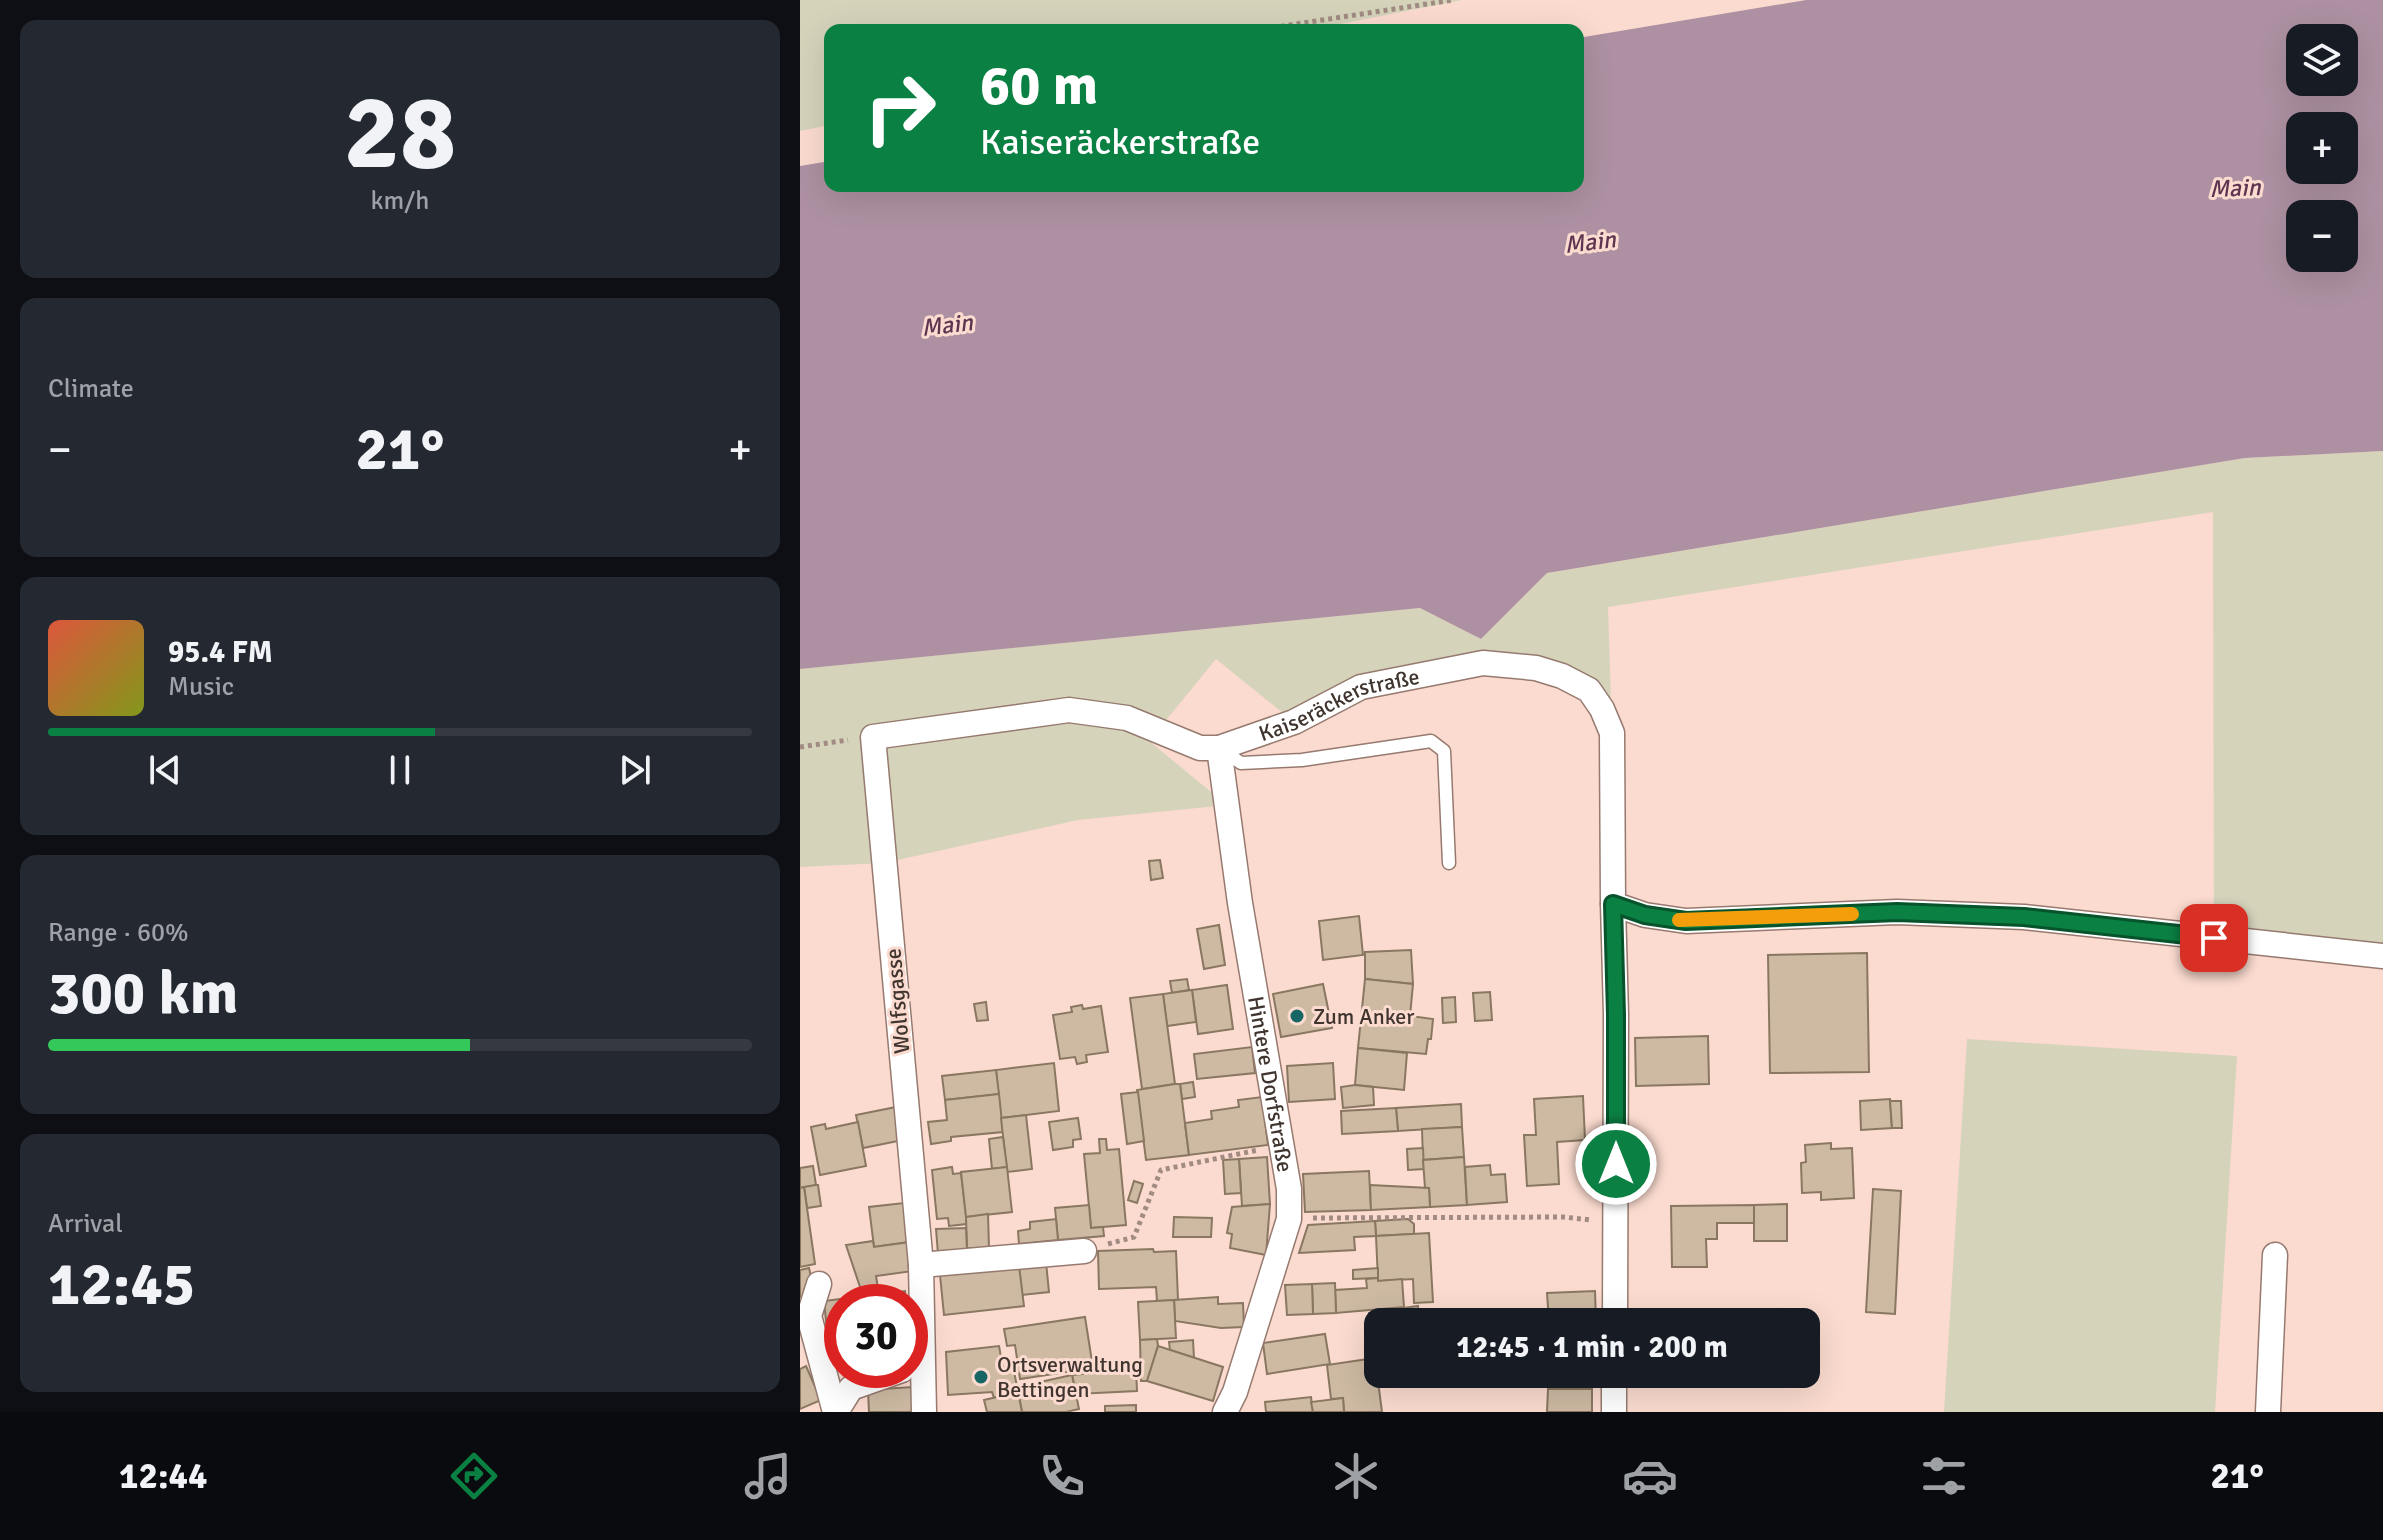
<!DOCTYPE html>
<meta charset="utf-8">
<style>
body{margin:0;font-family:Signika,sans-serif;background:#242831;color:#f1f3f6;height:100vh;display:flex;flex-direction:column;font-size:30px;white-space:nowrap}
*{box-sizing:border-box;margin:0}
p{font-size:26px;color:#9ea1a6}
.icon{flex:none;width:44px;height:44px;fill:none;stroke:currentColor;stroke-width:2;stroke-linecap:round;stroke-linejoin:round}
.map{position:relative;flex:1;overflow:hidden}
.panel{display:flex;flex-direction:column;gap:20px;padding:20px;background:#0d0f14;width:800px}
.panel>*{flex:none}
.banner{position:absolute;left:24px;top:24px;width:760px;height:168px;border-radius:16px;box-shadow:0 8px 32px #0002;background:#0b8043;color:#fff;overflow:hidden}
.tools{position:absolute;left:1486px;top:24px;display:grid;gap:16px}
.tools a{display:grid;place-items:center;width:72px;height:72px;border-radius:16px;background:#171b24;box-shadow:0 8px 32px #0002;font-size:40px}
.speed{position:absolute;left:24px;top:1284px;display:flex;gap:16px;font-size:40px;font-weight:700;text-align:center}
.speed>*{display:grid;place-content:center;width:104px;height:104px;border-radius:50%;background:#171b24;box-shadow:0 8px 32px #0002;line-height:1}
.speed .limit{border:12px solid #d22;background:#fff;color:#111}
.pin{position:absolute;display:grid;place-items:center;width:68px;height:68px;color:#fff;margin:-34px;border-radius:16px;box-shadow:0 4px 12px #0006}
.me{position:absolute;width:88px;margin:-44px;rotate:0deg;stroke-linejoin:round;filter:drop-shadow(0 0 6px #0008)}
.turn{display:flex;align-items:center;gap:28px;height:168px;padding:0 24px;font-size:36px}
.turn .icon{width:104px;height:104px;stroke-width:2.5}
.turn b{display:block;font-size:56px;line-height:68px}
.big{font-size:60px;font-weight:700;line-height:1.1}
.panel .card{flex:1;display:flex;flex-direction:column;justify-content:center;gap:12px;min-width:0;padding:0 28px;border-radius:16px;background:#242831}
.panel .dial{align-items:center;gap:0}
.dial b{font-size:104px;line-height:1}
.song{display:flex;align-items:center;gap:24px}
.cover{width:96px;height:96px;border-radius:12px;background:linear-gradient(135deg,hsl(10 70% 55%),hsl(70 70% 35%))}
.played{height:8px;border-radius:4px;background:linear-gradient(90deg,#0b8043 55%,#363941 55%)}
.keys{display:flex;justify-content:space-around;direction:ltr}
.heat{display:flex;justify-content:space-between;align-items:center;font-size:44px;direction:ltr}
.charge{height:12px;border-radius:6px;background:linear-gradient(90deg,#34c759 60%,#363941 0)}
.trip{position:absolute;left:564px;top:1308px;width:456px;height:80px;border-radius:16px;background:#171b24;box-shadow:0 8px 32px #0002;font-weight:700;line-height:80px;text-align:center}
.tabs{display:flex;height:128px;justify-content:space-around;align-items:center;background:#090b0e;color:#9ea1a6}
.tabs .icon{width:56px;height:56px}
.tabs .on{color:#0b8043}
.tabs b{font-size:36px;color:#f1f3f6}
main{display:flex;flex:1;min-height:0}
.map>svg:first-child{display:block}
.green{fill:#d5d3ba}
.water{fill:#ad91a2;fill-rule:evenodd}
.building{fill:#cebaa3;stroke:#897761;stroke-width:2}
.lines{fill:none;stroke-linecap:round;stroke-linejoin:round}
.lane-casing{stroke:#967a6f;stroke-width:15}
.street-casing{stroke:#967a6f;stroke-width:27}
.path{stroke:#a18b82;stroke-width:5;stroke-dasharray:4 4;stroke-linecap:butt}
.lane{stroke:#fff;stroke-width:12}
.street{stroke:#fff;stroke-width:24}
.route-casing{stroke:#07532c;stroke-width:20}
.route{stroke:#0b8043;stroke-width:14}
.slow{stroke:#f59e0b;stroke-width:14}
.poi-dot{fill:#176564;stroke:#fbdbcf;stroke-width:3}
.labels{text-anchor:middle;stroke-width:6;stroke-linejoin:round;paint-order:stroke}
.street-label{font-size:22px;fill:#40342f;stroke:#fbdbcf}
.poi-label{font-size:22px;fill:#40342f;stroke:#fbdbcf;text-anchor:start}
.water-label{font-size:24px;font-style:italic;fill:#5e3550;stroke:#fbdbcf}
</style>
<main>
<section class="panel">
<div class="card dial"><b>28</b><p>km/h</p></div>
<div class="card"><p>Climate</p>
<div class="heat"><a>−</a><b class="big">21°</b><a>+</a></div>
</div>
<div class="card">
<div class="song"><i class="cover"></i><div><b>95.4 FM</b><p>Music</p></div></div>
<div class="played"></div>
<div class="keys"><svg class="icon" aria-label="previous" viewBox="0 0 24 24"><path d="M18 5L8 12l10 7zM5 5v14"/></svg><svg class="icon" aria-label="pause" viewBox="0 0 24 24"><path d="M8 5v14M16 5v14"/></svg><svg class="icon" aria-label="next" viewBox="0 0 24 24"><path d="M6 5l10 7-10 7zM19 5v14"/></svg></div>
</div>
<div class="card"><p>Range · 60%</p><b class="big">300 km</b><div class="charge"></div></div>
<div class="card"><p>Arrival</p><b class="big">12:45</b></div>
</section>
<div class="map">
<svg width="1583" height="1412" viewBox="0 0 1583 1412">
<rect width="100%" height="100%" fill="#fbdbcf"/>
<g class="green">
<path d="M0,0H662L510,30H30V125L0,131Z"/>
<path d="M1583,451V956L1414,938L1413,512L808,607L812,733L802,709L736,668L561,687L494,722L416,659L349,741L427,805L278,820L84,863L0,867V669L620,608L681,639L747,573L1445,458Z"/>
<path d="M1167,1039L1437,1056L1415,1412H1144Z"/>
</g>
<path class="water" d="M1006,0H1583V451L1445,458L747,573L681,639L620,608L0,669V166L30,161V186H778V38ZM1500,38H1544V82H1500ZM1500,126H1544V170H1500ZM1500,214H1544V258H1500Z"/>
<g class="building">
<path d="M360,860L363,878L351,880L349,861Z"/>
<path d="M559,916L563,955L523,960L519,921Z"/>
<path d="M419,925L425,965L404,969L397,929Z"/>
<path d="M611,950L613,984L565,979V952Z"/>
<path d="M1067,953L1069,1072L970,1073L968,955Z"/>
<path d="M387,979L389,990L372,993L370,981Z"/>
<path d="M565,979L613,984L610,1016L633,1019L631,1039H628L626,1054L558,1048Z"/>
<path d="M523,984L532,1028L481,1037L473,994Z"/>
<path d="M427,985L433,1029L398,1034L392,990Z"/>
<path d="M392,990L396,1022L367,1026L363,994Z"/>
<path d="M690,992L692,1020L675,1021L673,993Z"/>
<path d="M363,994L375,1084L342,1089L330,998Z"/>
<path d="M655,997L656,1022L643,1023L642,998Z"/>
<path d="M186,1002L188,1020L177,1021L174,1004Z"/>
<path d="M282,1005L283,1009L301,1006L308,1052L286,1055L287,1062L277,1064L275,1057L260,1059L253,1015L272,1012L271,1007Z"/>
<path d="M908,1036L909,1084L836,1086L835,1038Z"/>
<path d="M452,1047L455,1073L397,1079L394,1054Z"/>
<path d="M558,1048L607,1053L604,1090L555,1085Z"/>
<path d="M254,1063L259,1111L201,1118L196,1070Z"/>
<path d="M533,1063L535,1099L489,1102L487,1066Z"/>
<path d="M196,1070L199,1094L145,1100L142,1076Z"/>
<path d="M393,1082L395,1097L382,1099L380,1084Z"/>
<path d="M375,1084H380L389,1155L346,1160L337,1090Z"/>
<path d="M555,1085L573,1087L574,1105L543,1108L541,1087Z"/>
<path d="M338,1092L344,1141L327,1144L321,1094Z"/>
<path d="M199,1094L203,1132L151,1137V1141L131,1144L128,1122L147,1120L145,1100Z"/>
<path d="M783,1096L785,1140L757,1142L759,1184L727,1186L724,1135H736L734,1099Z"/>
<path d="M462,1097L468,1145L389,1155L385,1123L412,1119L411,1111L439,1107L438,1100Z"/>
<path d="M1090,1099L1092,1128L1061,1130L1060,1101Z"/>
<path d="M1090,1101H1101L1102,1128H1092Z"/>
<path d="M661,1104L662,1127L598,1131L596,1108Z"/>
<path d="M96,1107L103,1140L63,1148L56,1115Z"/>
<path d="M596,1108L598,1131L542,1134L541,1111Z"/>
<path d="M226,1115L232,1169L207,1172L201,1118Z"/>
<path d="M278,1118L281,1139L273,1140V1147L253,1150L249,1122Z"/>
<path d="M58,1122L66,1166L20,1175L11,1127L25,1124L26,1129Z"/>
<path d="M662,1127L664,1157L623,1160L622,1129Z"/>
<path d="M203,1137L207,1167L192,1169L189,1139Z"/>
<path d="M299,1139H306L307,1150L319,1149L326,1225L291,1228L284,1154L300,1153Z"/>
<path d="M1031,1143V1149L1052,1148L1054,1198L1021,1200V1192L1002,1193L1001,1163L1006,1162L1005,1145Z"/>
<path d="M623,1148L624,1169L608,1170L607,1149Z"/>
<path d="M467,1157L470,1204L442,1206L439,1159Z"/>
<path d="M664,1157L667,1205L630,1207L629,1188H625L623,1160Z"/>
<path d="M439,1159L441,1193L425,1194L423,1160Z"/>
<path d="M690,1165L691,1175L705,1174L707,1202L667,1205L665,1167Z"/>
<path d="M13,1166L16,1185L0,1188V1168Z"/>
<path d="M152,1167L153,1174L161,1173L167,1224L149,1226L148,1218L137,1219L132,1170Z"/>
<path d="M207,1167L212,1212L166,1217L161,1172Z"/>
<path d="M569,1171L571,1210L505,1212L503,1174Z"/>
<path d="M334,1181L343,1184L337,1203L328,1200Z"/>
<path d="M16,1185H18L21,1206L7,1208L4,1187Z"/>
<path d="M570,1185L629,1188L630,1207L571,1210Z"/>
<path d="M4,1187L15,1264L0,1267V1188Z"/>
<path d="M1073,1189L1101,1191L1095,1314L1066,1312Z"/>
<path d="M104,1203L110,1242L74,1247L69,1207Z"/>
<path d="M470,1204L466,1255L430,1248L432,1234L427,1233L432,1207Z"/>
<path d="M987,1204V1241H954V1205Z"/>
<path d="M289,1205L291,1228L303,1227L304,1236L258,1240L255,1208Z"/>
<path d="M954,1205V1223H917V1239H906L907,1267H872L871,1206Z"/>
<path d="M188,1214L189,1248H167L166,1217Z"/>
<path d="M374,1217L412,1218L411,1237H373Z"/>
<path d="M256,1219L258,1240L219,1244L218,1231L230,1229V1222Z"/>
<path d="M608,1219L614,1224V1234L576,1236L575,1221Z"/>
<path d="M575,1221L576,1236L554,1237L555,1250L499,1253L508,1225Z"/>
<path d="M166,1228L167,1252L138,1254L136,1229Z"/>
<path d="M629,1233L633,1302L614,1303L613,1279L578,1281L576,1236Z"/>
<path d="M73,1241L74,1247L110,1242L113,1271L76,1276L79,1294L63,1296L46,1245Z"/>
<path d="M353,1249L354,1252L376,1251L378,1300L357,1301L356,1287L299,1289L298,1251Z"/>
<path d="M246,1262L249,1292L222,1295L219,1266Z"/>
<path d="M219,1266L224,1306L144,1315L140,1275Z"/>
<path d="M9,1268L15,1294L0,1297V1270Z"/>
<path d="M578,1268V1278L553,1279V1270Z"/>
<path d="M578,1278V1281L602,1279L604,1307L536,1313L535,1290L567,1288L566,1279Z"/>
<path d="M535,1283L536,1313L513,1314L512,1284Z"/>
<path d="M512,1284L513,1314L487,1315L485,1285Z"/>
<path d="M105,1291L106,1302H64L63,1296Z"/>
<path d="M795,1291L796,1322H749L747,1293Z"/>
<path d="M63,1296L64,1302H42V1339L28,1340L24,1301Z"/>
<path d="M418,1297V1304L443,1303L444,1327L421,1328L375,1321L374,1300Z"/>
<path d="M374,1300L376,1338L340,1340L338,1302Z"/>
<path d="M618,1306L620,1322H578L576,1371L569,1313Z"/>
<path d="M285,1317L293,1368L220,1379L215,1345L207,1346L204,1329Z"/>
<path d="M525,1334L530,1364L467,1374L463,1343Z"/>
<path d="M357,1339L358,1346L347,1381H341L340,1340Z"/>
<path d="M393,1340L394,1358L370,1350L369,1342Z"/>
<path d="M199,1346L203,1368L213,1366L218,1392L194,1398L192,1392L148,1395L146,1352Z"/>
<path d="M358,1346L423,1367L413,1401L347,1381Z"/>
<path d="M575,1358L582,1412H544L543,1398L531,1399L527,1365Z"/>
<path d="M6,1366L21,1400L0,1409V1369Z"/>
<path d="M336,1369L337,1391L276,1394L272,1375Z"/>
<path d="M920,1374H954L955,1383L921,1385Z"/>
<path d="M272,1375L279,1409L266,1412H222L217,1387Z"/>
<path d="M112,1387L114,1412H69L68,1390Z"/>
<path d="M748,1389H792V1412H747Z"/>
<path d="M218,1392L222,1412H187L184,1400Z"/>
<path d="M511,1397L513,1412H466L465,1402Z"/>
<path d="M543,1398L544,1412H513L511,1402Z"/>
<path d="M336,1405V1412H305V1406Z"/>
</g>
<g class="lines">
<g class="lane-casing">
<path id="lane" d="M422,750L441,763L462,762L502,760L631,741L644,751L649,863"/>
</g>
<g class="street-casing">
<g id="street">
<path id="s1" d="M419,748L440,903L489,1189V1219L435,1392L425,1412"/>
<path d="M813,904L816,1015L815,1322"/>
<path d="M121,1265L284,1251"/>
<path d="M19,1284L9,1316L35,1412"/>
<path d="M36,1412L51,1388L102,1370"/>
<path id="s2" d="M124,1412L121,1265L73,737L269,710L327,718L400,748H419L494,722L561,687L683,663L736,668L762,676L789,690L802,709L812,733L813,904L845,915L886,921L1097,912L1224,917L1583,956"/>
<path d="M814,1412V1374"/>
<path d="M1468,1412L1475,1255"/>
</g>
</g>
<g class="path">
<path d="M457,30L653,0"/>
<path d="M0,747L48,740"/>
<path d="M513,1218L763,1217L791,1220"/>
<path d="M308,1244L334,1237L361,1170L458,1150"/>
</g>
<use href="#lane" class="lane"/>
<use href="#street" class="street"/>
</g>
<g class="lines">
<g class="route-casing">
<path id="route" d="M816,1164V1015L813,904L845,915L886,921L1097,912L1224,917L1414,938"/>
</g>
<use href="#route" class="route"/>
<path class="slow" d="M879,920L1052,914"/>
</g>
<g class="poi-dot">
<circle cx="497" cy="1016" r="8"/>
<circle cx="181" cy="1377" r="8"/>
</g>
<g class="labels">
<g class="street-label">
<text dy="8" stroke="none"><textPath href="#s2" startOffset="1160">Kaiseräckerstraße</textPath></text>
<text transform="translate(97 1001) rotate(-95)" y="8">Wolfsgasse</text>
<text dy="8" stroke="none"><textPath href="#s1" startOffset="340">Hintere Dorfstraße</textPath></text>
</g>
<g class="poi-label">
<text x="513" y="1024">Zum Anker</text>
<text x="197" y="1372">Ortsverwaltung<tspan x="197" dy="25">Bettingen</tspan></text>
</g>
<g class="water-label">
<text transform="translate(1435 188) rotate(-2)" y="8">Main</text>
<text transform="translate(790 242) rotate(-7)" y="8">Main</text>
<text transform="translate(147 325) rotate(-7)" y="8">Main</text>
</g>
</g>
</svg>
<div class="tools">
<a><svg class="icon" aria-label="layers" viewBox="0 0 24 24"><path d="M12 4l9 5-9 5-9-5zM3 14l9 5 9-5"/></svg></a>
<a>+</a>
<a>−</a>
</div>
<div class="speed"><div class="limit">30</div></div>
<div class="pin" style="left:1414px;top:938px;background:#d93025"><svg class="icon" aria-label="arrive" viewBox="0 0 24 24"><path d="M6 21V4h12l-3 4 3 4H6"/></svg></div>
<svg class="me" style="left:816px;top:1164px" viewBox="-20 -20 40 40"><circle r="17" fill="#0b8043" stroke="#fff" stroke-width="3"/><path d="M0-11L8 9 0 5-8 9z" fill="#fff"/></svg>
<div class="trip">12:45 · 1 min · 200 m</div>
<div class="banner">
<div class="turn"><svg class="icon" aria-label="right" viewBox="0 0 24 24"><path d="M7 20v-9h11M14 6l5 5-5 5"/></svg><div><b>60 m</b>Kaiseräckerstraße</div></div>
</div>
</div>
</main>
<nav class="tabs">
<b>12:44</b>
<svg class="icon on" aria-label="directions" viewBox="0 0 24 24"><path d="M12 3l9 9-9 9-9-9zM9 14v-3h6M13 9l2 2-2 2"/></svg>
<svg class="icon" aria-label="music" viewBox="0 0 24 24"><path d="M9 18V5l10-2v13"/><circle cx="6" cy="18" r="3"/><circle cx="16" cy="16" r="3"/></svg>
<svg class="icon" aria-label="phone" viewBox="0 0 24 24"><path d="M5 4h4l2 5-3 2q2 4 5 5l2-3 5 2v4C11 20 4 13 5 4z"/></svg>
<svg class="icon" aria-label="climate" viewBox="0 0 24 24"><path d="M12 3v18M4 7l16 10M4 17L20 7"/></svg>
<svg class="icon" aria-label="car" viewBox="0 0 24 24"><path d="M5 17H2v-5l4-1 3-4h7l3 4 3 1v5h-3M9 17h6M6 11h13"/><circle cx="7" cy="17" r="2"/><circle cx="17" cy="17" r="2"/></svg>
<svg class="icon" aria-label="filters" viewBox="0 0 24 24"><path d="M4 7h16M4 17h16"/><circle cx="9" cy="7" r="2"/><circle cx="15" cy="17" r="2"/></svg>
<b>21°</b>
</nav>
